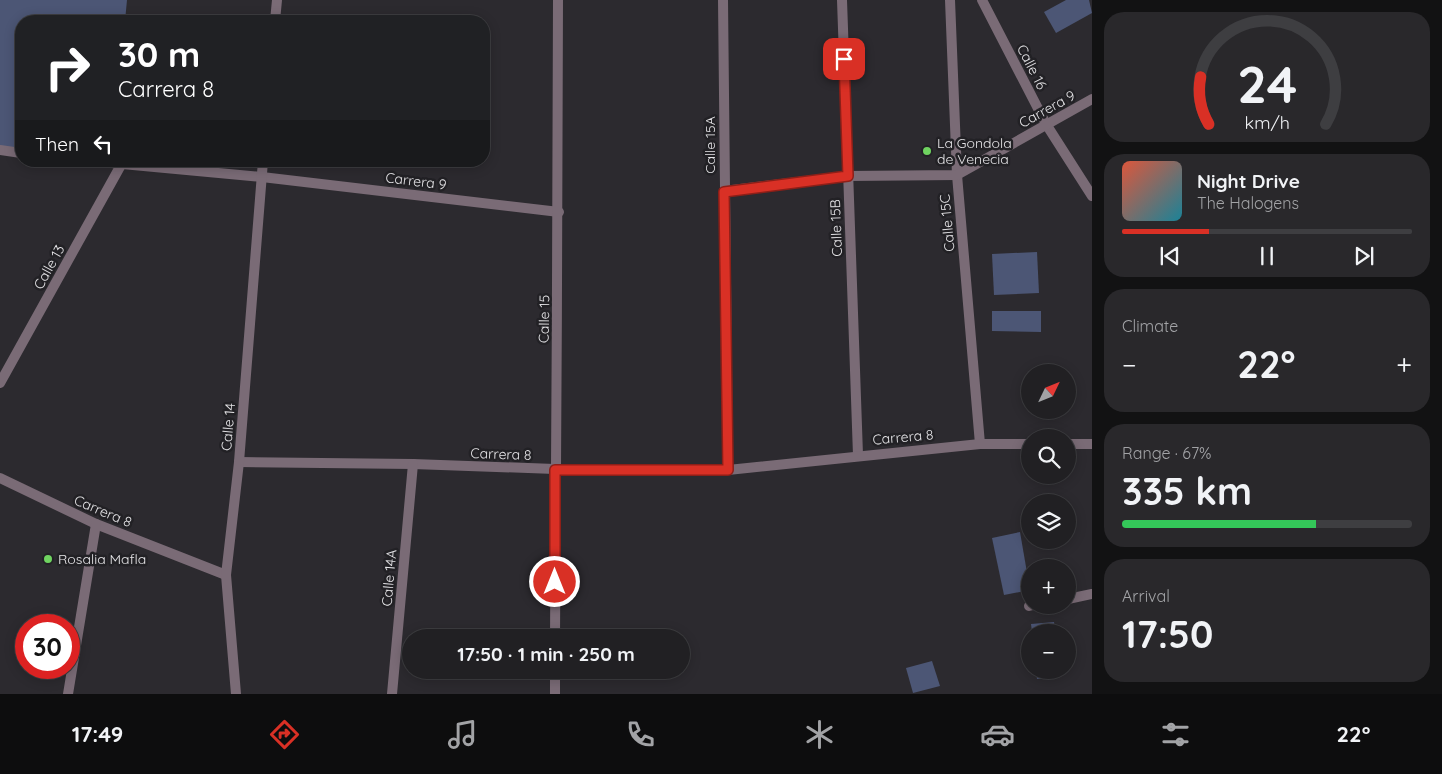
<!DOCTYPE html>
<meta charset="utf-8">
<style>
body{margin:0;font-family:Quicksand,sans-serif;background:#29282b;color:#f1f3f6;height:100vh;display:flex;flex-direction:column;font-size:19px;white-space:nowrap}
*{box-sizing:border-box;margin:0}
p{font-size:16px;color:#a2a3a6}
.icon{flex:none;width:28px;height:28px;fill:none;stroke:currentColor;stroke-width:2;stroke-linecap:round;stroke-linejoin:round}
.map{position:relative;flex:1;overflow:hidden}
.details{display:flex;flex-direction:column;gap:12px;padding:12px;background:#121213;width:350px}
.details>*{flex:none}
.banner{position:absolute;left:15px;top:15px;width:475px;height:152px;border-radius:20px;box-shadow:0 2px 12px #0003,0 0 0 1px #3e3e41;background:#202124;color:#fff;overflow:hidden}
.needle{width:32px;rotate:47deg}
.fabs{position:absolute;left:1021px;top:364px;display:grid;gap:10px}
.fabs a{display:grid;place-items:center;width:55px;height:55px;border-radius:50%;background:#212023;box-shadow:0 2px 12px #0003,0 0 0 1px #3e3e41;font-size:25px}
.speed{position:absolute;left:15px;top:614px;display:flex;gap:10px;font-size:25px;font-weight:700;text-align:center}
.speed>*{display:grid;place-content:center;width:65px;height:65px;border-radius:50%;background:#212023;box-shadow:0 2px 12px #0003,0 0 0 1px #3e3e41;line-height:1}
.speed .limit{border:8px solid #d22;background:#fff;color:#111}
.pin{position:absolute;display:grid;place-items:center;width:42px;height:42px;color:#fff;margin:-21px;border-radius:10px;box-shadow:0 2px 8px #0006}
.me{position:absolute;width:55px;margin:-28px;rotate:0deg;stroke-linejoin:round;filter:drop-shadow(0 0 4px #0008)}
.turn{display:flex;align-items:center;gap:18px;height:105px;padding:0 20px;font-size:22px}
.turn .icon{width:65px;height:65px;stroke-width:2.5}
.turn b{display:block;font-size:35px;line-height:42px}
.then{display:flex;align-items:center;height:48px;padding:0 20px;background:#0003;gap:10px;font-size:19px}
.big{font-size:38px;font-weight:800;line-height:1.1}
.details .card{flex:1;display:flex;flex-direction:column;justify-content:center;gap:8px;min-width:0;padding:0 18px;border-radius:20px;background:#29282b}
.details .dial{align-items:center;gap:0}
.dial svg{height:130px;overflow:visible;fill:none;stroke:#3e3e41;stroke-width:7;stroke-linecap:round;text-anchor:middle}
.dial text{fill:#f1f3f6;stroke:none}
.song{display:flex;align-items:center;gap:15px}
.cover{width:60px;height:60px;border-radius:8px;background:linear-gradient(135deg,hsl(10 70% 55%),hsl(190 70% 35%))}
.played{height:5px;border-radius:2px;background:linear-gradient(90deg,#d93025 30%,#3e3e41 30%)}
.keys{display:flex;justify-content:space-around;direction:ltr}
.heat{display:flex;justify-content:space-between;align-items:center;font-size:28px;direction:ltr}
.charge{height:8px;border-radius:4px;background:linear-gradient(90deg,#34c759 67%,#3e3e41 0)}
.trip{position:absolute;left:402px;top:629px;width:288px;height:50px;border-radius:25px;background:#212023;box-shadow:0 2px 12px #0003,0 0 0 1px #3e3e41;font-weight:800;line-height:50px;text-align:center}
.menu{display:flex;height:80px;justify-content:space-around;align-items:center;background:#0d0d0e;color:#a2a3a6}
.menu .icon{width:35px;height:35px}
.menu .current{color:#d93025}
.menu b{font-size:22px;color:#f1f3f6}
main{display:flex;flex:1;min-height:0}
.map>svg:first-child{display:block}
.building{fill:#4c5675}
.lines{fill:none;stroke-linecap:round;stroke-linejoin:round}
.lane{stroke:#7a6b76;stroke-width:10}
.street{stroke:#7a6b76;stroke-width:10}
.route-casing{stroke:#8d1f18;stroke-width:12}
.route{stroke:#d93025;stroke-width:9}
.poi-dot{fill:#6fd360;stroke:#222125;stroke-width:2}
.labels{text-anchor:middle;stroke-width:5;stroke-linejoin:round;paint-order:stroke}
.street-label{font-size:14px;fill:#e5e4e7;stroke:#222125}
.poi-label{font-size:14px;fill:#e5e4e7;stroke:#222125;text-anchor:start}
</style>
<main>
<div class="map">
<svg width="1092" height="694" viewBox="0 0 1092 694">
<rect width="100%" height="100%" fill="#2c2a2f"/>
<g class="building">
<path d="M0,0H127L125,21H21V150L0,148Z"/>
<path d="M1066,0H1089L1092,13L1056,33L1044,12Z"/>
<path d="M1037,252L1039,293L994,295L992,254Z"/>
<path d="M992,311H1041V332L992,331Z"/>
<path d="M1020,532L1030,590L1004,595L992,538Z"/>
<path d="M1054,622L1055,632H1032L1031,624Z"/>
<path d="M932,661L940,686L913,693L906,668Z"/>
<path d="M1036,670H1059L1060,676L1037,679Z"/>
</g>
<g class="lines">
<g class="lane">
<path d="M723,0L728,470"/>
<path d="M950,0L957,175L980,444"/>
</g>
<g class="street">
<path d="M842,0L858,455"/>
<path d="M982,0L1046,124L1092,196"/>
<path d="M275,21L277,0"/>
<path d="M0,150L21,153"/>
<path d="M90,161L262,177L559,212"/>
<path d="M724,191L848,176L957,175L1092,99"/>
<path d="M0,383L121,165"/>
<path d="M1068,444H1092"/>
<path d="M239,462L413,464L555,469L728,470L980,444H1030"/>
<path d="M0,478L96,524L226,575"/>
<path d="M1068,599L1092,594"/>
<path d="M1029,606L1033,605"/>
<path d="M555,638C555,425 559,213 558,0"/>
<path d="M555,670V694"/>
<path d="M68,694L96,524"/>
<path d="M236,694L226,575L239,462L263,161"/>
<path d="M392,694L413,464"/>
</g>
</g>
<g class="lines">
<g class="route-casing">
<path id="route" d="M555,582V470H728L724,192L848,176L844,59"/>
</g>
<use href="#route" class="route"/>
</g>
<g class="poi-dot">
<circle cx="927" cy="151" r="5"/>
<circle cx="48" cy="559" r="5"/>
</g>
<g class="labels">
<g class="street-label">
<text transform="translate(1032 67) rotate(63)" y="5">Calle 16</text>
<text transform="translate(1047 109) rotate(-29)" y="5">Carrera 9</text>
<text transform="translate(710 145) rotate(-90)" y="5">Calle 15A</text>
<text transform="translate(416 181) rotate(7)" y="5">Carrera 9</text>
<text transform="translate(947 223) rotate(-95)" y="5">Calle 15C</text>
<text transform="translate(836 228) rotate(-92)" y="5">Calle 15B</text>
<text transform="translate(49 267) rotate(-61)" y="5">Calle 13</text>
<text transform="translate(544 319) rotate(-89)" y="5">Calle 15</text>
<text transform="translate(228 427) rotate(-85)" y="5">Calle 14</text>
<text transform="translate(903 437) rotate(-5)" y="5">Carrera 8</text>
<text transform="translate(501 454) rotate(2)" y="5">Carrera 8</text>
<text transform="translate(103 511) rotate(23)" y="5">Carrera 8</text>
<text transform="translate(389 578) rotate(-85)" y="5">Calle 14A</text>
</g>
<g class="poi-label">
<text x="937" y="148">La Gondola<tspan x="937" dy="16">de Venecia</tspan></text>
<text x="58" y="564">Rosalia Mafla</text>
</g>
</g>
</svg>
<div class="fabs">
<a><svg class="needle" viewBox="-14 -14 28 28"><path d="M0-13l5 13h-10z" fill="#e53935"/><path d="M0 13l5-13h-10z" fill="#a2a3a6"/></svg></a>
<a><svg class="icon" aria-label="search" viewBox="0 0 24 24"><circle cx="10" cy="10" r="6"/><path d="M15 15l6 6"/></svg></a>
<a><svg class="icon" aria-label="layers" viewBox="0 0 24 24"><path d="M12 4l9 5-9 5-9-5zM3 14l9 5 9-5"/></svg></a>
<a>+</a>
<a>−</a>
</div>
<div class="speed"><div class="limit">30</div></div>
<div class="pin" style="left:844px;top:59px;background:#d93025"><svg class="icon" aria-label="arrive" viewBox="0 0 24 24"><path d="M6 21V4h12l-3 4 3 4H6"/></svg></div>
<svg class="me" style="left:555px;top:582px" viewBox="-20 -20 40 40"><circle r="17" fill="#d93025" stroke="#fff" stroke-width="3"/><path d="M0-11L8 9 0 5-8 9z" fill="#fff"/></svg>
<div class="trip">17:50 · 1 min · 250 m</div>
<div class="banner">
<div class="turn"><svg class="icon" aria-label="right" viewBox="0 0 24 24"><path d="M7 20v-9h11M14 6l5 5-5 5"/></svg><div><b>30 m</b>Carrera 8</div></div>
<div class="then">Then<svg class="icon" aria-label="left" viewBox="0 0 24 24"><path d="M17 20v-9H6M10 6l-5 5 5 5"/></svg></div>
</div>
</div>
<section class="details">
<div class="card dial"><svg viewBox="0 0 100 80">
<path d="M14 69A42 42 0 1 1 86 69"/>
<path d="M14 69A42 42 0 0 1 9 40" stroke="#d93025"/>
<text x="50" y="56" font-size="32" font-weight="700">24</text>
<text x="50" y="72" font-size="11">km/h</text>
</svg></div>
<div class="card">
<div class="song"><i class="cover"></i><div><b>Night Drive</b><p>The Halogens</p></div></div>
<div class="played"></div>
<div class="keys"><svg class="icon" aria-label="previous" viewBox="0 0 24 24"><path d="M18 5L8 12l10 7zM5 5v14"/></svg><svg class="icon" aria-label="pause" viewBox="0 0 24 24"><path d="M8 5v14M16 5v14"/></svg><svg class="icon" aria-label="next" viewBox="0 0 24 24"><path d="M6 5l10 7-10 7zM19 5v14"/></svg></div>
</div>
<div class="card"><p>Climate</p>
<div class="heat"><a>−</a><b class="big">22°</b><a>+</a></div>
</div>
<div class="card"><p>Range · 67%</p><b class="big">335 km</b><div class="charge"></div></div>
<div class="card"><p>Arrival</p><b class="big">17:50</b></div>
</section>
</main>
<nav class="menu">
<b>17:49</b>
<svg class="icon current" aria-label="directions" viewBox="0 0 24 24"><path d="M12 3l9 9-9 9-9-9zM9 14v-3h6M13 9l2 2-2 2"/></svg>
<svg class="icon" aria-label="music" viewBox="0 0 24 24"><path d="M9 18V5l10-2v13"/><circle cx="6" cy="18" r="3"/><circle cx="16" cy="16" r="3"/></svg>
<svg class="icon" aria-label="phone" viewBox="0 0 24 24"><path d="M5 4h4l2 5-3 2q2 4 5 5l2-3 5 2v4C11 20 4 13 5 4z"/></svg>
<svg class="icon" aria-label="climate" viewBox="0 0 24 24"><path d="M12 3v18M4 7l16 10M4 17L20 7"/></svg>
<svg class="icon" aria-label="car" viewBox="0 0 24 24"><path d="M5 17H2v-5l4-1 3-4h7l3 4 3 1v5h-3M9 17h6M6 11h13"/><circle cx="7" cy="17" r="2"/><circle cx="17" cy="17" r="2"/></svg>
<svg class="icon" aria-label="filters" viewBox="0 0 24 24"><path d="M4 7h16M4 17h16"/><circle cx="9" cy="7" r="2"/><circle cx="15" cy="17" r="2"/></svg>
<b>22°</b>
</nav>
